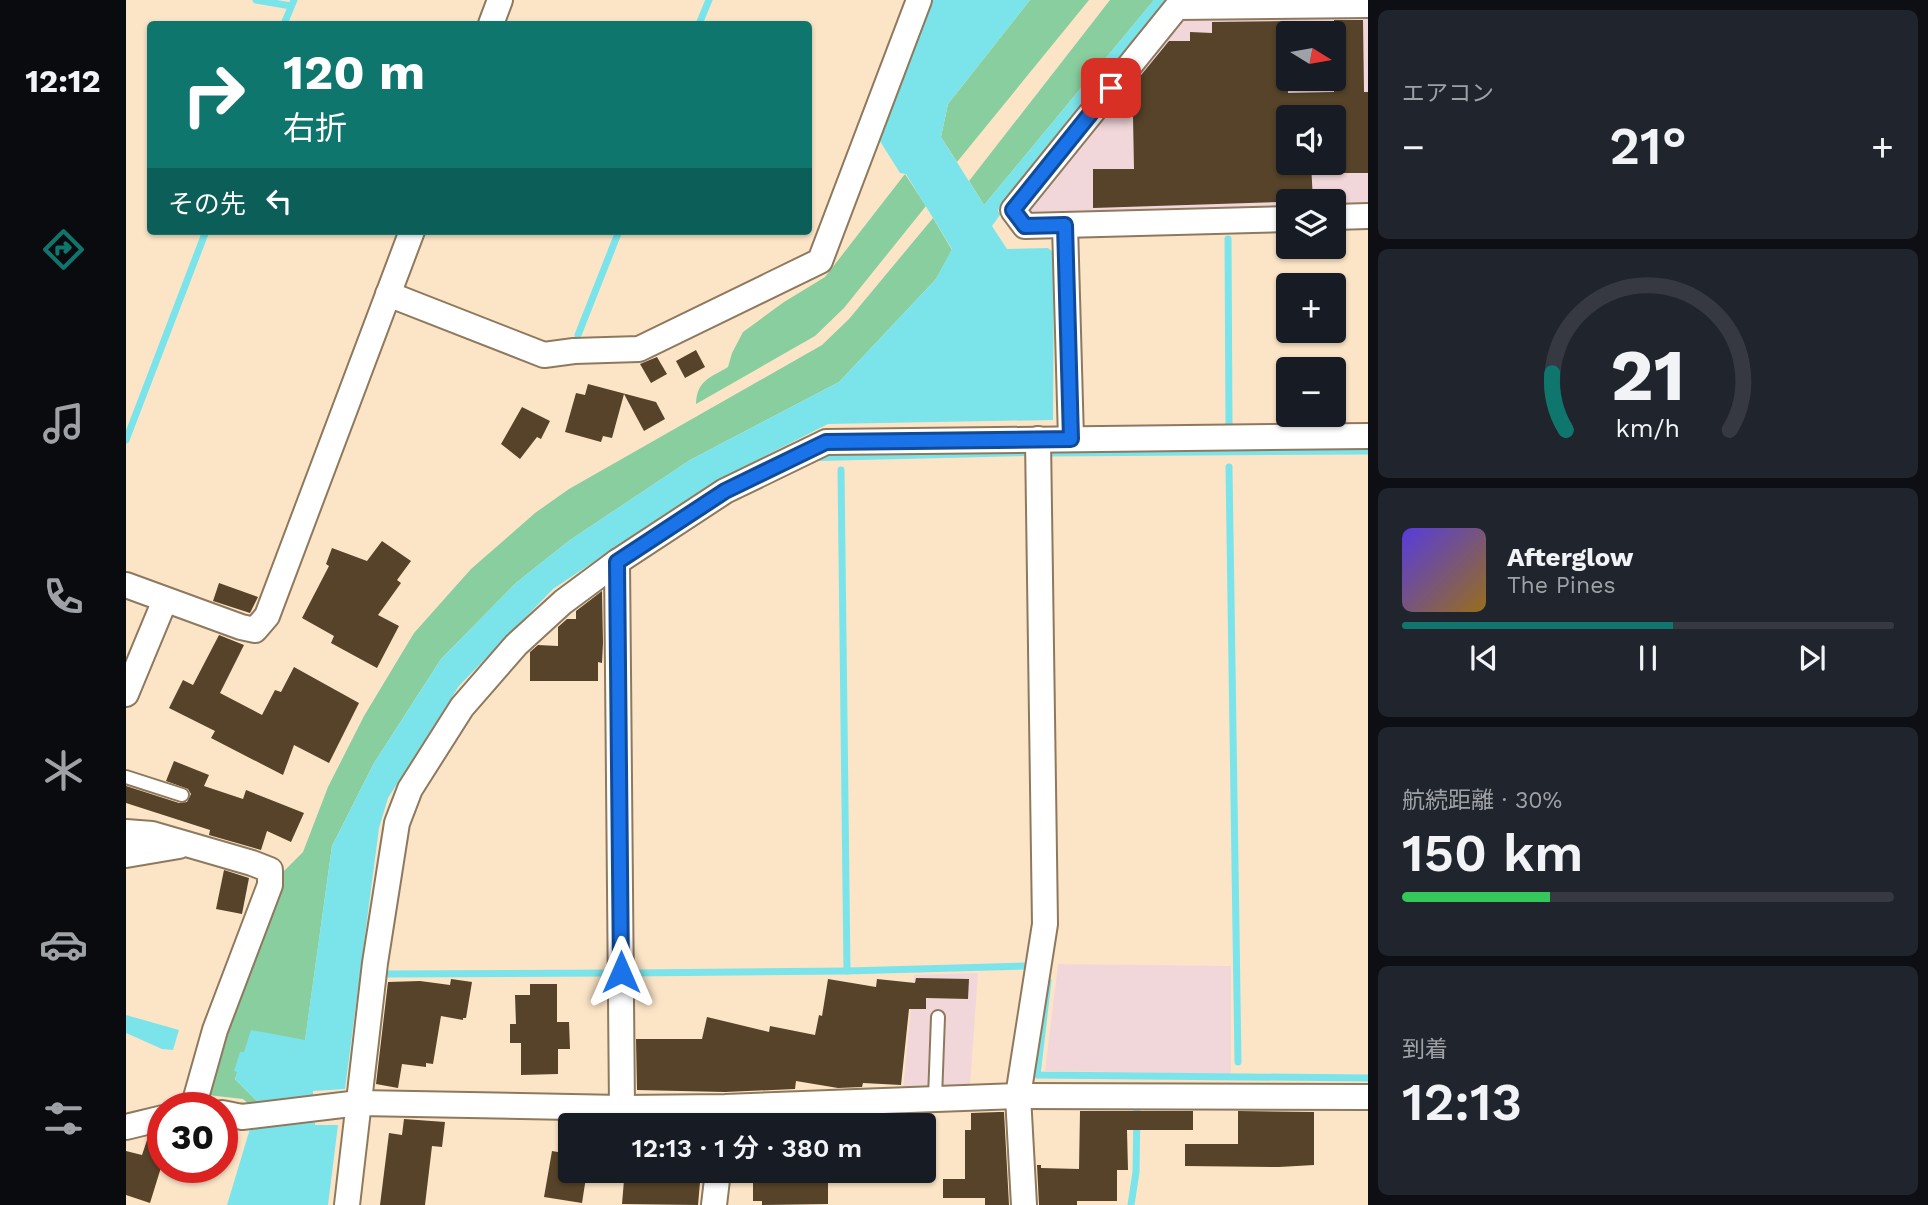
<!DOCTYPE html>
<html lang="ja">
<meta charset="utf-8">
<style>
body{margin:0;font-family:"Work Sans","Noto Sans JP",sans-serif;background:#20242c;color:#f1f3f6;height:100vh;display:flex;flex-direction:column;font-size:26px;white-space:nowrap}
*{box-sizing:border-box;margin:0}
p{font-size:23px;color:#9ea1a6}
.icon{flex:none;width:38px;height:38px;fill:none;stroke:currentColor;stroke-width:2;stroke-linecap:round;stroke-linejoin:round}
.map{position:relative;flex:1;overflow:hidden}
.side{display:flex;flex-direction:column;gap:10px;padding:10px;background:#0d0f14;width:560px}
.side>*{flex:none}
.banner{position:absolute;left:21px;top:21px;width:665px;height:214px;border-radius:7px;box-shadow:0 2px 5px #0004;background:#0f766e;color:#fff;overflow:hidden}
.needle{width:46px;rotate:101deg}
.tools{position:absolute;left:1150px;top:21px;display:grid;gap:14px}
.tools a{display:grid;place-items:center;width:70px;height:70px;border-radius:7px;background:#171b24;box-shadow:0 2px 5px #0004;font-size:35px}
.speed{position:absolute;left:21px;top:1092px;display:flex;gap:14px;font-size:35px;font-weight:700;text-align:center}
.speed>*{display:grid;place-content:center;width:91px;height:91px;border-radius:50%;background:#171b24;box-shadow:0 2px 5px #0004;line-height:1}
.speed .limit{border:10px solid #d22;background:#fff;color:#111}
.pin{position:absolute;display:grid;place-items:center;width:60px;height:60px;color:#fff;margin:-30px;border-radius:14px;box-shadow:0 4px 10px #0006}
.me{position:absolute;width:77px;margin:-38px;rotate:0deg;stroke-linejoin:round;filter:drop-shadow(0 0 5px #0008)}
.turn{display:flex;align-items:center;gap:24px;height:147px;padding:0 21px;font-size:32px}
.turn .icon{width:91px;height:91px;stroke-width:2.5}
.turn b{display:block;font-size:49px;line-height:60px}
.then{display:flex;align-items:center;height:66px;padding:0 21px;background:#0003;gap:14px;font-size:26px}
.big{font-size:52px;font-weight:600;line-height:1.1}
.side .tile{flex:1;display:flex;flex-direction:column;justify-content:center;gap:10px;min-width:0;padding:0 24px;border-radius:10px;background:#20242c}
.side .dial{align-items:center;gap:0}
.dial svg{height:182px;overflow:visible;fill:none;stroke:#363941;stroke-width:7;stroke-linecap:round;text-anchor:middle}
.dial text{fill:#f1f3f6;stroke:none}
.song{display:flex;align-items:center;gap:21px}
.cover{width:84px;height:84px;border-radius:10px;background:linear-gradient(135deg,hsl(250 70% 55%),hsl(40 70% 35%))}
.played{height:7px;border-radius:4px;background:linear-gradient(90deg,#0f766e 55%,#363941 55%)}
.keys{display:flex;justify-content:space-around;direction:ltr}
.heat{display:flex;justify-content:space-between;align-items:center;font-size:38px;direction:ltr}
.charge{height:10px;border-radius:5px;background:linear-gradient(90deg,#34c759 30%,#363941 0)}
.trip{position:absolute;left:432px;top:1113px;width:378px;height:70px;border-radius:7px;background:#171b24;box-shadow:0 2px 5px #0004;font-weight:600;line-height:70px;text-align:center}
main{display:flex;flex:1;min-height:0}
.dock{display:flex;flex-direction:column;width:126px;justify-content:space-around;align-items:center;background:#090b0e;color:#9ea1a6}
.dock .icon{width:49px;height:49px}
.dock .selected{color:#0f766e}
.dock b{font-size:32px;color:#f1f3f6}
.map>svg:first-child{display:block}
.industrial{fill:#f2d7da;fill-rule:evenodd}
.forest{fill:#89ce9e}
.water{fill:#7be4ea}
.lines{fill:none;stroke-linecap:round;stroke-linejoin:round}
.stream{stroke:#7be4ea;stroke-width:7}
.building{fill:#564329}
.service-casing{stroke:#8e795e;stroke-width:16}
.minor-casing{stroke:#8e795e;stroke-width:28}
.service{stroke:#fff;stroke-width:12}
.minor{stroke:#fff;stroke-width:24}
.route-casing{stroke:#114b97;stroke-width:18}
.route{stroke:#1a73e8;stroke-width:12}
</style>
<main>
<nav class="dock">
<b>12:12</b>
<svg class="icon selected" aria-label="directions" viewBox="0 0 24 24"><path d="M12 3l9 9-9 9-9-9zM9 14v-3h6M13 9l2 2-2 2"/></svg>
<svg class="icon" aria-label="music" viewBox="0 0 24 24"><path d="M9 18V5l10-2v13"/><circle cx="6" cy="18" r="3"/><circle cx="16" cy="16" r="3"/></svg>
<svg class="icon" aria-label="phone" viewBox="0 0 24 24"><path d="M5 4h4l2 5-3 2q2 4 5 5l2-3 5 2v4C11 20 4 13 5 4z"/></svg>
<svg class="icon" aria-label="climate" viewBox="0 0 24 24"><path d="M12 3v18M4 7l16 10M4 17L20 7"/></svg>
<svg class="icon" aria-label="car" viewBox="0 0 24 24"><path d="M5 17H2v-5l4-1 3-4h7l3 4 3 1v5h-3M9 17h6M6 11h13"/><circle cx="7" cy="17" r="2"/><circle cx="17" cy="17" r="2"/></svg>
<svg class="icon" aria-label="filters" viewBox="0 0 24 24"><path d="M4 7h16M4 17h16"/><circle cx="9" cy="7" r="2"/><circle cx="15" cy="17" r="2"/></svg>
</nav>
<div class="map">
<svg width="1242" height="1205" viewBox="0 0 1242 1205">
<rect width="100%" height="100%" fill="#fce5c7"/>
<g class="industrial">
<path d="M1242,13V209H1208V201H1162V210L901,213L899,209L1054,14ZM1162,33H1208V79H1162ZM1162,117H1208V163H1162Z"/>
<path d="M932,964L1105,966V1074L919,1071Z"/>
<path d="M852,973L844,1087L777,1089L788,975Z"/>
</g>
<g class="forest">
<path d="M904,0H963L831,162L815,137L822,104Z"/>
<path d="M984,0H1028L858,205L843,181Z"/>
<path d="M779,174L800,206L718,308L689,336L570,404C571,380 584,378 602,367L606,353L617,332L658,302L699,277Z"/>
<path d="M807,218L826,250L810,279L713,382L564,460L444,540L391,582L315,659L248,763L206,846L179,1041L118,1053L109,1079L132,1102L124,1105L117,1099L82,1095L104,1022L158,871L177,852L202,787L238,716L288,633L345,569L409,513L443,489L696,345L723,319Z"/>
</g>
<g class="water">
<path d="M805,0H904L822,104L815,137L858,205L1028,0H1046L872,210L874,215L866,226L881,249L922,248L928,253L927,420L702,424L586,483L427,589L333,686L262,798L253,828L219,1089L187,1091L189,1125H212L202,1205H101L132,1102L109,1079L111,1072L108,1071L114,1052H118L125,1030L179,1040L206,846L248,763L315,659L391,582L444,540L564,460L713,382L810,279L826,249L780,174L774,173L752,138Z"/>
<path d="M707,450H900V456L693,461L692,456Z"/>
<path d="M0,1015L53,1030L47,1050L36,1049L0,1033Z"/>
</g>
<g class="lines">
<g class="stream">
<path d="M130,0L165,6"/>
<path d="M158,24L168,0"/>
<path d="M573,24L583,0"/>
<path d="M1102,239L1103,426"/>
<path d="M452,335L493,231"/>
<path d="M0,440L80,231"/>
<path d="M924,453L1242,451"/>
<path d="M1103,467L1112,1062"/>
<path d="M715,470L721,971"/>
<path d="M505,973L721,971L898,966"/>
<path d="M258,974L483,973"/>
<path d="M922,981L911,1075L1242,1078"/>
<path d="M1005,1205L1010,1172L1011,1110"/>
</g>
</g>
<g class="building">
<path d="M1208,20H1237L1238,92H1242V173H1208V117H1162V163H1185L1187,201L967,208V169H1008L1007,117H994L993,102L1043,41H1064V32L1086,33V22L1162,21V93L1208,92Z"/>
<path d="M570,350L579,367L559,378L550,361Z"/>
<path d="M531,357L541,374L525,383L514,364Z"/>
<path d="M462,384L530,402L539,419L518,431L498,394L486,438L477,436L475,442L439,432L450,393L459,395Z"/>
<path d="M396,407L424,421L415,439L411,437L394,459L375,444Z"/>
<path d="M256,541L285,561L271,580L275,583L252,615L273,626L251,668L205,643L208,636L176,618L203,566L200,564L206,548L241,561Z"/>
<path d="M93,583L132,597L124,613L87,601Z"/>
<path d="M476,591L477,643L476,663L472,662V681H404V652L412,645L432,646V627L441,619H450V611Z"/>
<path d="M93,635L118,645L94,693L136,715L149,690L155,692L168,667L233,703L203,763L168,745L157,775L85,738L89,731L43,708L57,680L67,685Z"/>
<path d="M48,761L83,775L78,786L117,799L120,790L178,813L165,842L141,831L135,850L83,835L84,830L0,803V786L53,803L61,802L65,794L62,789L40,781Z"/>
<path d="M98,870L123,878L116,914L90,909Z"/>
<path d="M790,978L843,979L842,999L800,998V1009H783L775,1085L737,1083L736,1087L712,1088L670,1081L669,1089L599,1092L511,1090L510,1039H576L581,1017L643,1032L644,1026L689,1035L693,1015L696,1016L702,979L750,987L751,979L789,983Z"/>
<path d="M325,979L346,982L340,1018H337V1020L315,1016L307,1064L300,1063V1067L276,1064L272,1088L250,1084L262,982L294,981L324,985Z"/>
<path d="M404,984H431V1022H443L444,1049H432V1074L395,1075V1043H384V1024H390L389,995H404Z"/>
<path d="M954,1111H1067V1130H1001L1002,1170H991V1201H951V1205H913L911,1165H915V1168L953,1169Z"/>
<path d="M1112,1111L1188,1112V1165L1153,1167L1059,1166V1144H1112Z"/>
<path d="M873,1112H878L883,1205H859V1198H817V1179H839V1130H845V1113Z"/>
<path d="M278,1119L319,1122L316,1147L306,1146L299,1205H254L263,1133L276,1135Z"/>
<path d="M37,1133V1161L24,1203L0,1195V1151L16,1155L22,1137Z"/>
<path d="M426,1151L444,1154V1171H461L456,1203L418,1197Z"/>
<path d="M536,1171H575L572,1205L496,1204L498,1180L535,1183Z"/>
<path d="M627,1174H702V1204L636,1205V1201H627Z"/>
</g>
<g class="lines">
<g class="service-casing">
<g id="service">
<path d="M0,777L56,795"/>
<path d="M809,1098L812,1017"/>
</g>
</g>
<g class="minor-casing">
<g id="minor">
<path d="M365,24L374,0"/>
<path d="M1208,217L1242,216"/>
<path d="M1162,219L899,226L887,210L1051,7L1242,5"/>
<path d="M939,225L945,439"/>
<path d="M262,294L418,355L448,351L513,349L694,261L793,0"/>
<path d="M491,562L496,1108"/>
<path d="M0,585L115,627L129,630L141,616L286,231"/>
<path d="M0,694L39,600"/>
<path d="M0,832L26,834L126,863L144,870V885L89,1030L67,1108"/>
<path d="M0,855L53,846"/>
<path d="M96,1113L116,1117L233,1103L496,1108L599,1107L892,1096L1242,1097"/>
<path d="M0,1127L37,1118"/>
<path d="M221,1205L249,963L271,823L284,789L336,707L390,645L437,602L491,562L599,491L700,442L1242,436"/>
<path d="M588,1205L592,1171"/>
<path d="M898,1205L892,1096L919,924L912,439"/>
</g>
</g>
<use href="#service" class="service"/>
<use href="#minor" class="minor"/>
</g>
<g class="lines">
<g class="route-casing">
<path id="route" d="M495,972L491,562L599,491L700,442L945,439L939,225L899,226L887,210L985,88"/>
</g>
<use href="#route" class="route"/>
</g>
</svg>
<div class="tools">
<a><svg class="needle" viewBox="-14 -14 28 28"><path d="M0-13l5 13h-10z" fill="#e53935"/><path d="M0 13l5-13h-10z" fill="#9ea1a6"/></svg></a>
<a><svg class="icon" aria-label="sound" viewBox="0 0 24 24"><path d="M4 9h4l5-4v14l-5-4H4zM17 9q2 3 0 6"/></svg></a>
<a><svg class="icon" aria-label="layers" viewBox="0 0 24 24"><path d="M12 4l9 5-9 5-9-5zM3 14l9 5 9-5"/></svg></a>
<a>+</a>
<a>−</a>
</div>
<div class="speed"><div class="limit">30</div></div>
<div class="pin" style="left:985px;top:88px;background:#d93025"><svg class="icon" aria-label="arrive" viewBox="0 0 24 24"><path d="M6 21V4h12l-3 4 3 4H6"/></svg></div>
<svg class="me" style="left:495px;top:972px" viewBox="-20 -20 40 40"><path d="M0-17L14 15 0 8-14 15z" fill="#1a73e8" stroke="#fff" stroke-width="4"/></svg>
<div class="trip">12:13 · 1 分 · 380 m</div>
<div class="banner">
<div class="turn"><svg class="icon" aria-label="right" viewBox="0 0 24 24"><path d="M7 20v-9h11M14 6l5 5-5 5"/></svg><div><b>120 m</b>右折</div></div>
<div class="then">その先<svg class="icon" aria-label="left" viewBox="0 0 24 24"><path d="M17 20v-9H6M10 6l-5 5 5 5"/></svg></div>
</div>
</div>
<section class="side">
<div class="tile"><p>エアコン</p>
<div class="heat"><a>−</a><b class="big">21°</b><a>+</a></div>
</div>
<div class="tile dial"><svg viewBox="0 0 100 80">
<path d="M14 69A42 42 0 1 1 86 69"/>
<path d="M14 69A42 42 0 0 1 8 44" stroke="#0f766e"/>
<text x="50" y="56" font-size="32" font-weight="700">21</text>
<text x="50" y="72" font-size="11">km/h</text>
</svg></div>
<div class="tile">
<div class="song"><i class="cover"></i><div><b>Afterglow</b><p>The Pines</p></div></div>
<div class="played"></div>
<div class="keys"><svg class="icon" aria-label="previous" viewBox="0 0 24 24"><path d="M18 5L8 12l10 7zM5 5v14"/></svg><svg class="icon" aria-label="pause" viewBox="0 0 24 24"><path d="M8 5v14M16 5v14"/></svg><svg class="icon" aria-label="next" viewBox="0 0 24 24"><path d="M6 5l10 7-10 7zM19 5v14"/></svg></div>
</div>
<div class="tile"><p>航続距離 · 30%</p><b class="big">150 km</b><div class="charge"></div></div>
<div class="tile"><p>到着</p><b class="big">12:13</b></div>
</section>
</main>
